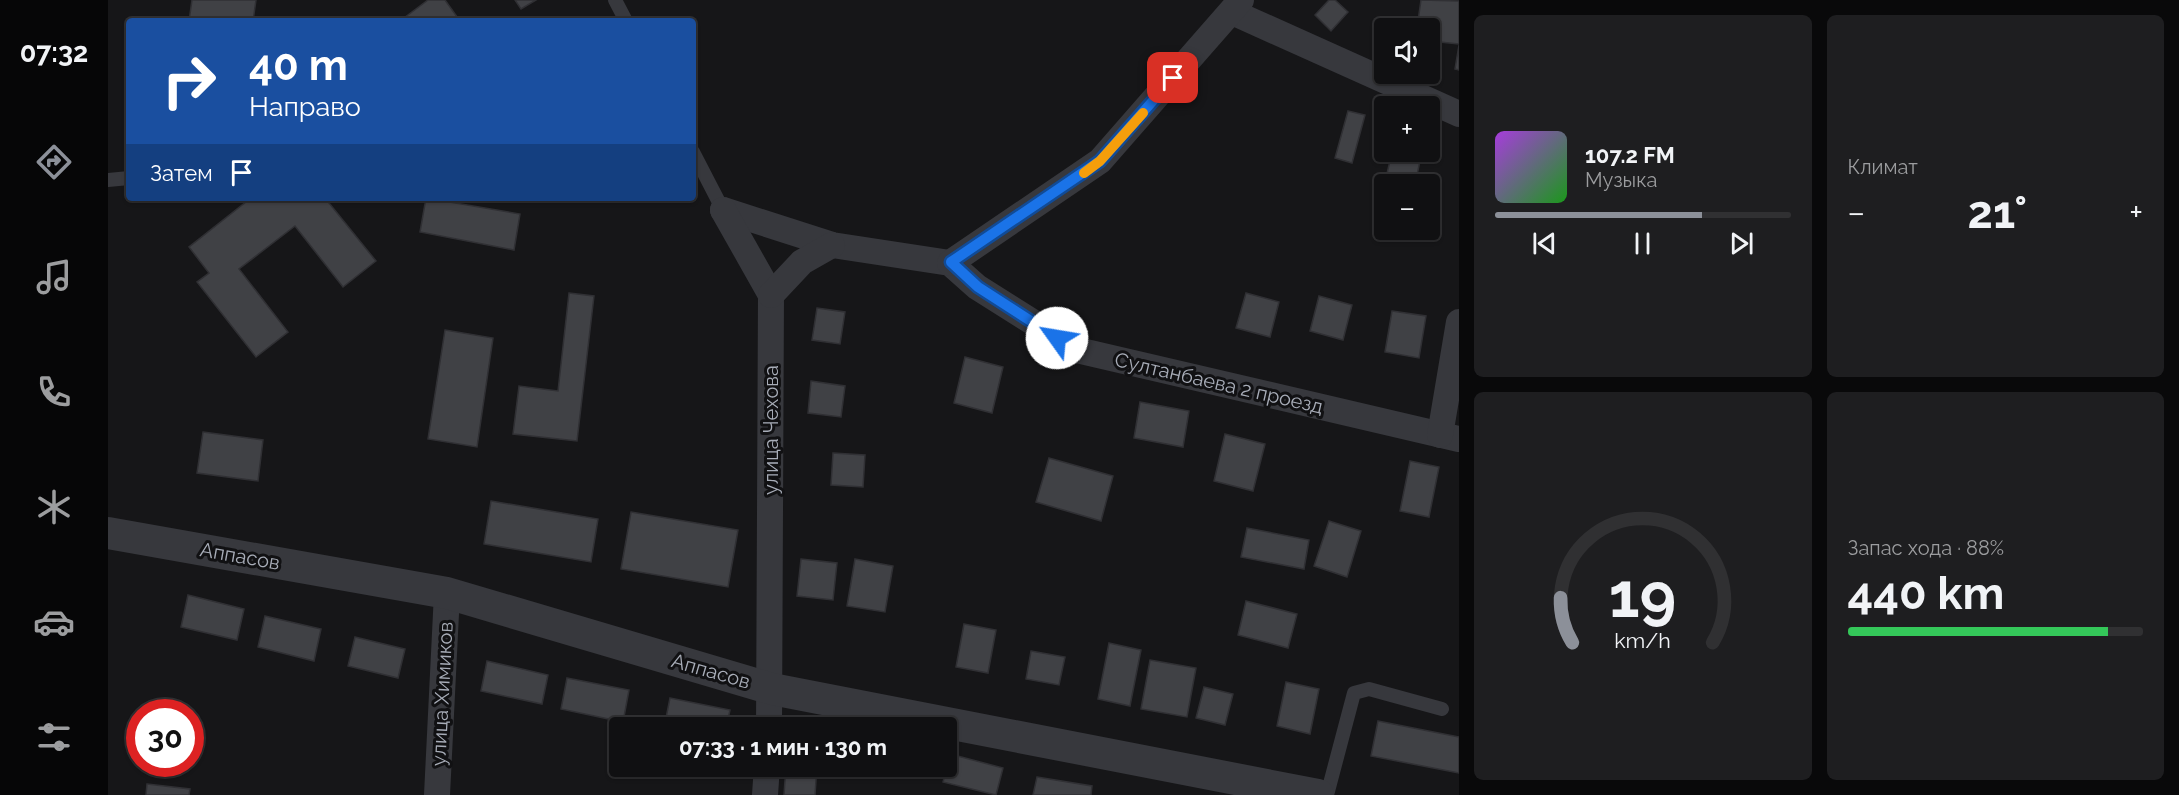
<!DOCTYPE html>
<html lang="ru">
<meta charset="utf-8">
<style>
body{margin:0;font-family:Raleway,sans-serif;background:#1e1e20;color:#f1f3f6;height:100vh;display:flex;flex-direction:column;font-size:22px;white-space:nowrap}
*{box-sizing:border-box;margin:0}
p{font-size:20px;color:#9c9d9f}
.icon{flex:none;width:33px;height:33px;fill:none;stroke:currentColor;stroke-width:2;stroke-linecap:round;stroke-linejoin:round}
.map{position:relative;flex:1;overflow:hidden}
.side{display:flex;flex-direction:column;gap:15px;padding:15px;background:#09090a;width:720px}
.side>*{flex:none}
.hud{position:absolute;left:18px;top:18px;width:570px;height:183px;border-radius:6px;box-shadow:0 2px 4px #0004,0 0 0 2px #303032;background:#1a4fa0;color:#fff;overflow:hidden}
.buttons{position:absolute;left:1266px;top:18px;display:grid;gap:12px}
.buttons a{display:grid;place-items:center;width:66px;height:66px;border-radius:6px;background:#101012;box-shadow:0 2px 4px #0004,0 0 0 2px #303032;font-size:30px}
.speed{position:absolute;left:18px;top:699px;display:flex;gap:12px;font-size:30px;font-weight:700;text-align:center}
.speed>*{display:grid;place-content:center;width:78px;height:78px;border-radius:50%;background:#101012;box-shadow:0 2px 4px #0004,0 0 0 2px #303032;line-height:1}
.speed .limit{border:9px solid #d22;background:#fff;color:#111}
.pin{position:absolute;display:grid;place-items:center;width:51px;height:51px;color:#fff;margin:-26px;border-radius:12px;box-shadow:0 3px 9px #0006}
.me{position:absolute;width:66px;margin:-33px;rotate:302deg;stroke-linejoin:round;filter:drop-shadow(0 0 4px #0008)}
.turn{display:flex;align-items:center;gap:21px;height:126px;padding:0 24px;font-size:27px}
.turn .icon{width:78px;height:78px;stroke-width:2.5}
.turn b{display:block;font-size:42px;line-height:51px}
.then{display:flex;align-items:center;height:57px;padding:0 24px;background:#0003;gap:12px;font-size:22px}
.big{font-size:45px;font-weight:700;line-height:1.1}
.side .card{flex:1;display:flex;flex-direction:column;justify-content:center;gap:9px;min-width:0;padding:0 21px;border-radius:9px;background:#1e1e20}
.side .dial{align-items:center;gap:0}
.dial svg{height:156px;overflow:visible;fill:none;stroke:#303032;stroke-width:7;stroke-linecap:round;text-anchor:middle}
.dial text{fill:#f1f3f6;stroke:none}
.song{display:flex;align-items:center;gap:18px}
.cover{width:72px;height:72px;border-radius:9px;background:linear-gradient(135deg,hsl(280 70% 55%),hsl(120 70% 35%))}
.played{height:6px;border-radius:3px;background:linear-gradient(90deg,#8c9099 70%,#303032 70%)}
.keys{display:flex;justify-content:space-around;direction:ltr}
.heat{display:flex;justify-content:space-between;align-items:center;font-size:33px;direction:ltr}
.charge{height:9px;border-radius:4px;background:linear-gradient(90deg,#34c759 88%,#303032 0)}
.side .tiles{flex:1;display:grid;gap:15px;grid-template-columns:repeat(2,1fr)}
.trip{position:absolute;left:501px;top:717px;width:348px;height:60px;border-radius:6px;background:#101012;box-shadow:0 2px 4px #0004,0 0 0 2px #303032;font-weight:700;line-height:60px;text-align:center}
main{display:flex;flex:1;min-height:0}
.menu{display:flex;flex-direction:column;width:108px;justify-content:space-around;align-items:center;background:#060607;color:#9c9d9f}
.menu .icon{width:42px;height:42px}
.menu .on{color:#8c9099}
.menu b{font-size:27px;color:#f1f3f6}
.map>svg:first-child{display:block}
.building{fill:#404145;stroke:#303034;stroke-width:1.5}
.lines{fill:none;stroke-linecap:round;stroke-linejoin:round}
.service{stroke:#37383d;stroke-width:14}
.minor{stroke:#37383d;stroke-width:26}
.tertiary{stroke:#37383d;stroke-width:32}
.route-casing{stroke:#114b97;stroke-width:15}
.route{stroke:#1a73e8;stroke-width:10}
.slow{stroke:#f59e0b;stroke-width:10}
.labels{text-anchor:middle;stroke-width:6;stroke-linejoin:round;paint-order:stroke}
.street-label{font-size:20px;fill:#a8adb8;stroke:#111113}
</style>
<main>
<nav class="menu">
<b>07:32</b>
<svg class="icon on" aria-label="directions" viewBox="0 0 24 24"><path d="M12 3l9 9-9 9-9-9zM9 14v-3h6M13 9l2 2-2 2"/></svg>
<svg class="icon" aria-label="music" viewBox="0 0 24 24"><path d="M9 18V5l10-2v13"/><circle cx="6" cy="18" r="3"/><circle cx="16" cy="16" r="3"/></svg>
<svg class="icon" aria-label="phone" viewBox="0 0 24 24"><path d="M5 4h4l2 5-3 2q2 4 5 5l2-3 5 2v4C11 20 4 13 5 4z"/></svg>
<svg class="icon" aria-label="climate" viewBox="0 0 24 24"><path d="M12 3v18M4 7l16 10M4 17L20 7"/></svg>
<svg class="icon" aria-label="car" viewBox="0 0 24 24"><path d="M5 17H2v-5l4-1 3-4h7l3 4 3 1v5h-3M9 17h6M6 11h13"/><circle cx="7" cy="17" r="2"/><circle cx="17" cy="17" r="2"/></svg>
<svg class="icon" aria-label="filters" viewBox="0 0 24 24"><path d="M4 7h16M4 17h16"/><circle cx="9" cy="7" r="2"/><circle cx="15" cy="17" r="2"/></svg>
</nav>
<div class="map">
<svg width="1351" height="795" viewBox="0 0 1351 795">
<rect width="100%" height="100%" fill="#161618"/>
<g class="building">
<path d="M84,0H148L145,21H81Z"/>
<path d="M320,0H337L352,21H292Z"/>
<path d="M407,0H428L413,9Z"/>
<path d="M1221,0H1227L1240,12L1223,31L1207,15Z"/>
<path d="M1313,0L1351,1V44L1322,41V28H1309Z"/>
<path d="M1351,45V70L1347,69Z"/>
<path d="M1240,111L1257,115L1244,163L1227,158Z"/>
<path d="M1284,152H1314L1307,184L1278,178Z"/>
<path d="M143,198H217L268,261L235,287L187,226L131,269L180,332L148,357L89,282L101,273L81,247Z"/>
<path d="M318,198L412,214L406,250L312,232Z"/>
<path d="M461,293L486,296L469,441L405,434L411,386L450,391Z"/>
<path d="M1138,293L1171,302L1162,337L1128,328Z"/>
<path d="M1211,296L1244,305L1235,340L1202,331Z"/>
<path d="M709,308L737,312L732,344L704,340Z"/>
<path d="M1284,311L1318,316L1311,358L1277,352Z"/>
<path d="M337,330L385,338L369,447L320,439Z"/>
<path d="M857,357L895,367L884,413L846,403Z"/>
<path d="M703,381L737,386L733,417L700,413Z"/>
<path d="M1032,402L1081,411L1075,447L1026,438Z"/>
<path d="M95,432L155,440L150,481L89,473Z"/>
<path d="M1117,434L1157,444L1145,491L1106,481Z"/>
<path d="M725,453L757,455L755,487L723,485Z"/>
<path d="M941,458L1005,476L993,521L928,502Z"/>
<path d="M1302,461L1331,467L1321,517L1292,511Z"/>
<path d="M383,501L490,519L483,562L376,544Z"/>
<path d="M523,512L630,530L620,587L513,569Z"/>
<path d="M1221,521L1253,531L1239,577L1206,566Z"/>
<path d="M1139,528L1201,540L1196,569L1133,557Z"/>
<path d="M693,559L729,563L725,600L689,596Z"/>
<path d="M747,559L785,566L777,612L739,606Z"/>
<path d="M80,595L136,609L129,640L73,627Z"/>
<path d="M1138,601L1189,614L1180,648L1130,635Z"/>
<path d="M157,616L213,629L206,661L150,647Z"/>
<path d="M856,624L888,630L880,673L848,667Z"/>
<path d="M247,637L297,649L290,678L240,666Z"/>
<path d="M1001,643L1033,650L1022,706L990,699Z"/>
<path d="M923,651L957,657L951,685L918,679Z"/>
<path d="M1042,660L1088,668L1079,717L1033,709Z"/>
<path d="M379,661L440,675L434,704L373,691Z"/>
<path d="M459,678L521,690L515,722L453,709Z"/>
<path d="M1178,682L1211,689L1202,734L1169,726Z"/>
<path d="M1096,687L1125,694L1117,725L1088,718Z"/>
<path d="M562,698L622,710L618,728H556Z"/>
<path d="M1270,721L1351,737V773L1263,756Z"/>
<path d="M842,754L895,768L888,795L835,782Z"/>
<path d="M678,766H709L707,795H676Z"/>
<path d="M929,777L984,786L983,795H925Z"/>
<path d="M39,784L82,789L81,795H38Z"/>
</g>
<g class="lines">
<g class="service">
<path d="M507,0L518,21"/>
<path d="M585,152L615,210"/>
<path d="M0,180L21,178"/>
<path d="M1219,795L1246,693L1261,689L1334,709"/>
</g>
<g class="minor">
<path d="M1124,12L1351,114"/>
<path d="M615,210L724,245L842,263L869,287L969,350L1351,439"/>
<path d="M615,210L663,295L661,728"/>
<path d="M842,263L992,161L1133,0"/>
<path d="M663,295L694,262L724,245"/>
<path d="M1332,435L1351,322"/>
<path d="M329,795L339,593"/>
<path d="M657,795L659,766"/>
</g>
<path class="tertiary" d="M0,533L339,593L664,689L1210,795"/>
</g>
<g class="lines">
<g class="route-casing">
<path id="route" d="M949,338L870,287L843,262L992,161L1065,78"/>
</g>
<use href="#route" class="route"/>
<path class="slow" d="M976,173L992,161L1035,113"/>
</g>
<g class="labels">
<g class="street-label">
<text transform="translate(1111 383) rotate(13)" y="7">Султанбаева 2 проезд</text>
<text transform="translate(663 430) rotate(-90)" y="7">улица Чехова</text>
<text transform="translate(132 556) rotate(10)" y="7">Аппасов</text>
<text transform="translate(603 671) rotate(16)" y="7">Аппасов</text>
<text transform="translate(334 694) rotate(-87)" y="7">улица Химиков</text>
</g>
</g>
</svg>
<div class="buttons">
<a><svg class="icon" aria-label="sound" viewBox="0 0 24 24"><path d="M4 9h4l5-4v14l-5-4H4zM17 9q2 3 0 6"/></svg></a>
<a>+</a>
<a>−</a>
</div>
<div class="speed"><div class="limit">30</div></div>
<div class="pin" style="left:1065px;top:78px;background:#d93025"><svg class="icon" aria-label="arrive" viewBox="0 0 24 24"><path d="M6 21V4h12l-3 4 3 4H6"/></svg></div>
<svg class="me" style="left:949px;top:338px" viewBox="-20 -20 40 40"><circle r="19" fill="#fff"/><path d="M0-13L10 11 0 6-10 11z" fill="#1a73e8"/></svg>
<div class="trip">07:33 · 1 мин · 130 m</div>
<div class="hud">
<div class="turn"><svg class="icon" aria-label="right" viewBox="0 0 24 24"><path d="M7 20v-9h11M14 6l5 5-5 5"/></svg><div><b>40 m</b>Направо</div></div>
<div class="then">Затем<svg class="icon" aria-label="arrive" viewBox="0 0 24 24"><path d="M6 21V4h12l-3 4 3 4H6"/></svg></div>
</div>
</div>
<section class="side">
<div class="tiles">
<div class="card">
<div class="song"><i class="cover"></i><div><b>107.2 FM</b><p>Музыка</p></div></div>
<div class="played"></div>
<div class="keys"><svg class="icon" aria-label="previous" viewBox="0 0 24 24"><path d="M18 5L8 12l10 7zM5 5v14"/></svg><svg class="icon" aria-label="pause" viewBox="0 0 24 24"><path d="M8 5v14M16 5v14"/></svg><svg class="icon" aria-label="next" viewBox="0 0 24 24"><path d="M6 5l10 7-10 7zM19 5v14"/></svg></div>
</div>
<div class="card"><p>Климат</p>
<div class="heat"><a>−</a><b class="big">21°</b><a>+</a></div>
</div>
<div class="card dial"><svg viewBox="0 0 100 80">
<path d="M14 69A42 42 0 1 1 86 69"/>
<path d="M14 69A42 42 0 0 1 8 46" stroke="#8c9099"/>
<text x="50" y="56" font-size="32" font-weight="700">19</text>
<text x="50" y="72" font-size="11">km/h</text>
</svg></div>
<div class="card"><p>Запас хода · 88%</p><b class="big">440 km</b><div class="charge"></div></div>
</div>
</section>
</main>
